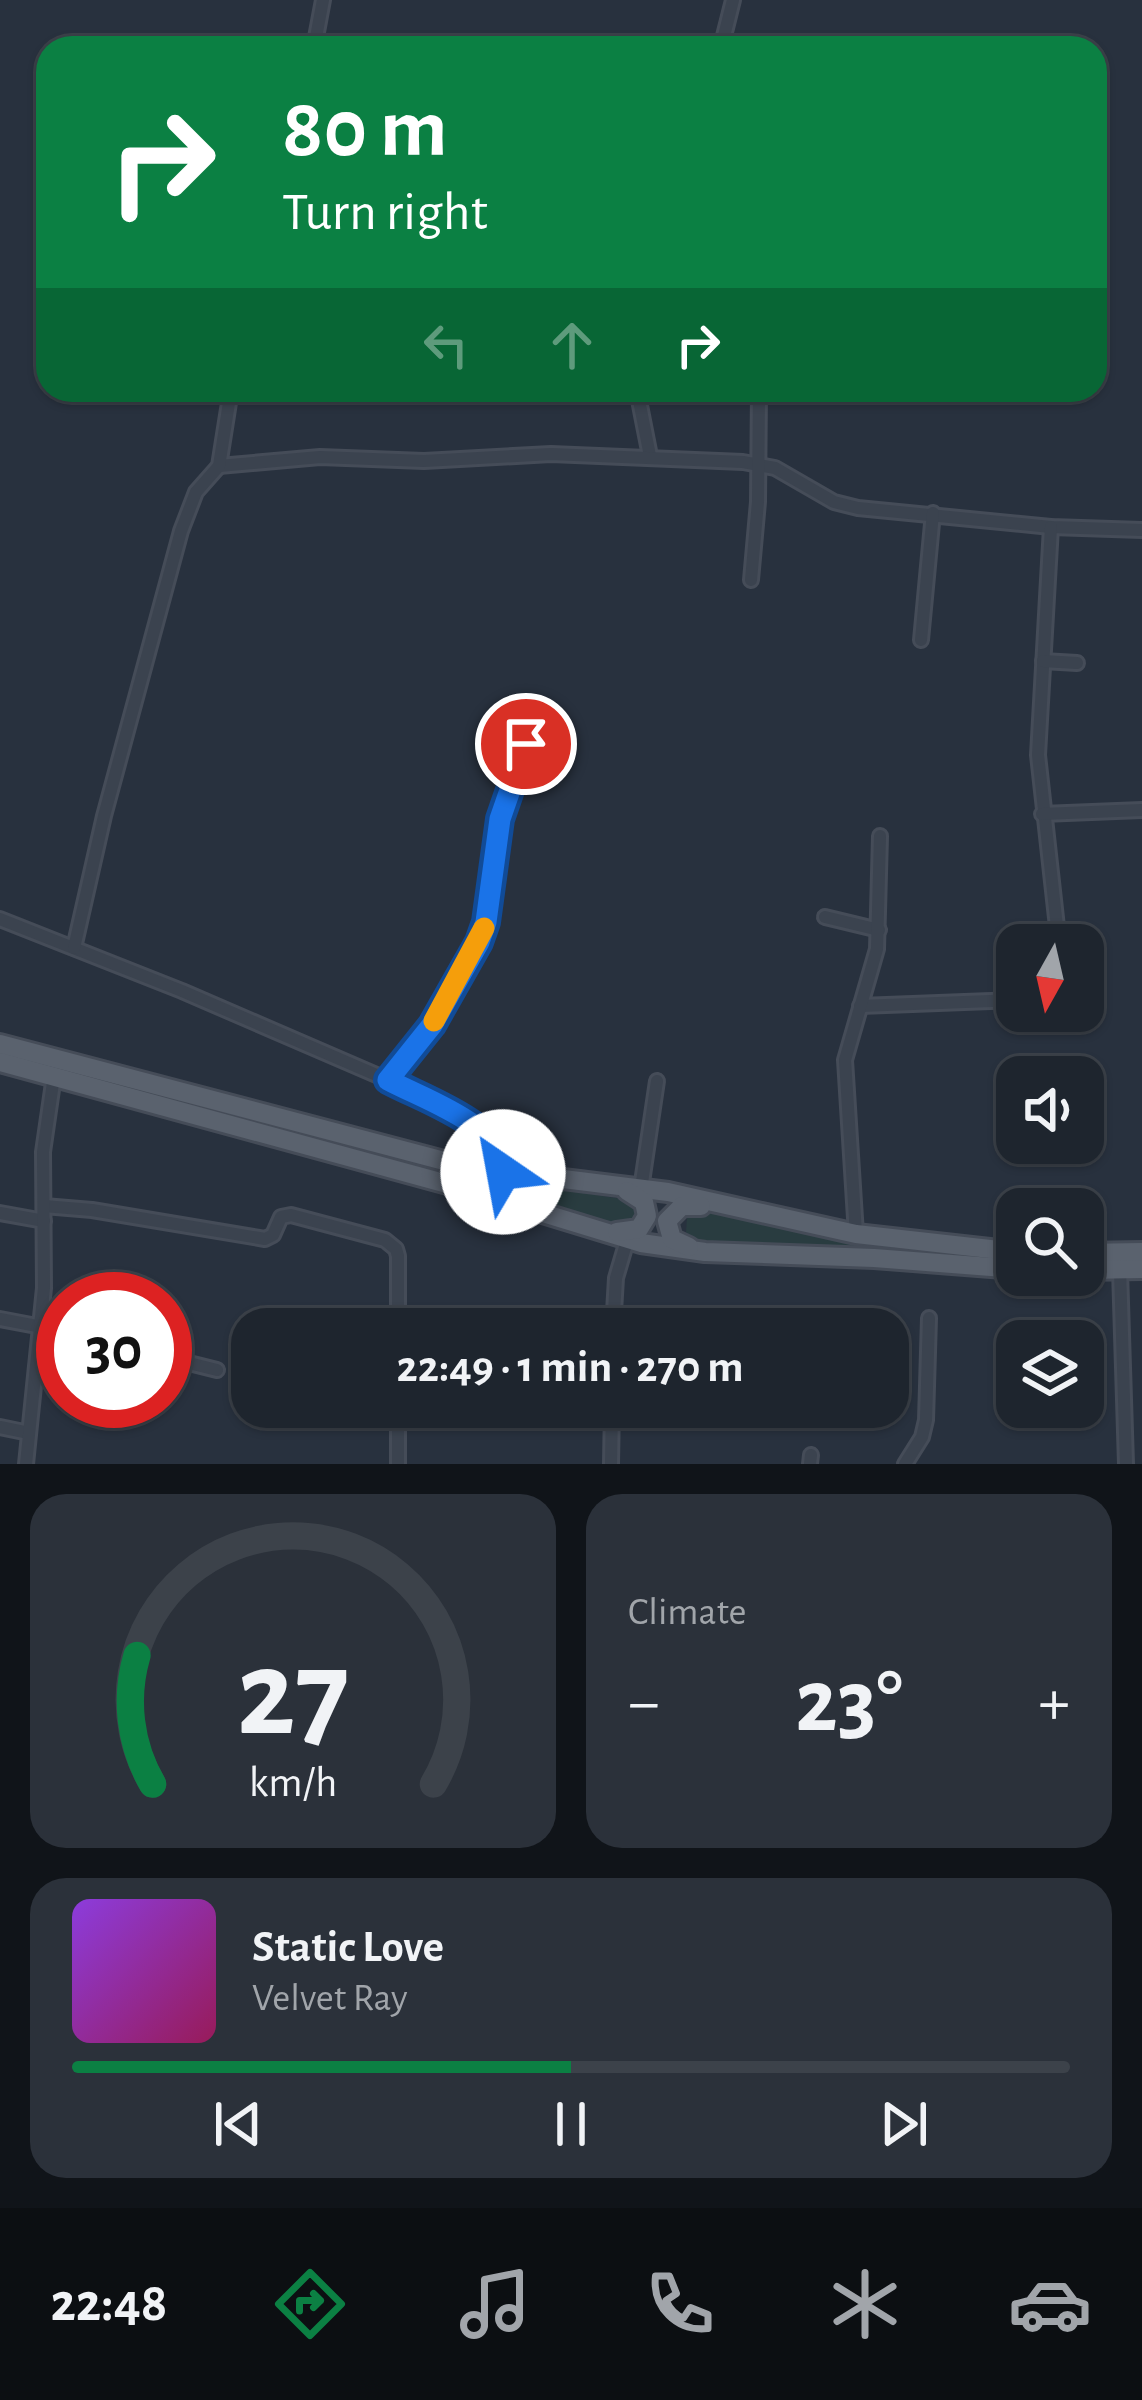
<!DOCTYPE html>
<meta charset="utf-8">
<style>
body{margin:0;font-family:"Alegreya Sans",sans-serif;background:#2b313a;color:#f1f3f6;height:100vh;display:flex;flex-direction:column;font-size:45px;white-space:nowrap}
*{box-sizing:border-box;margin:0}
p{font-size:39px;color:#a1a5aa}
.icon{flex:none;width:66px;height:66px;fill:none;stroke:currentColor;stroke-width:2;stroke-linecap:round;stroke-linejoin:round}
.map{position:relative;height:1464px;overflow:hidden}
.panel{display:flex;flex-direction:column;gap:30px;padding:30px;background:#101419;flex:1}
.panel>*{flex:none}
.top-card{position:absolute;left:36px;top:36px;width:1071px;height:366px;border-radius:36px;box-shadow:0 3px 9px #0004,0 0 0 3px #3c424a;background:#0b8043;color:#fff;overflow:hidden}
.needle{width:78px;rotate:188deg}
.controls{position:absolute;left:996px;top:924px;display:grid;gap:24px}
.controls a{display:grid;place-items:center;width:108px;height:108px;border-radius:24px;background:#1e252e;box-shadow:0 3px 9px #0004,0 0 0 3px #3c424a;font-size:60px}
.speed{position:absolute;left:36px;top:1272px;display:flex;gap:24px;font-size:60px;font-weight:700;text-align:center}
.speed>*{display:grid;place-content:center;width:156px;height:156px;border-radius:50%;background:#1e252e;box-shadow:0 3px 9px #0004,0 0 0 3px #3c424a;line-height:1}
.speed .limit{border:18px solid #d22;background:#fff;color:#111}
.pin{position:absolute;display:grid;place-items:center;width:102px;height:102px;color:#fff;margin:-51px;border:6px solid #fff;border-radius:50%;box-shadow:0 3px 12px #0007}
.me{position:absolute;width:132px;margin:-66px;rotate:327deg;stroke-linejoin:round;filter:drop-shadow(0 0 9px #0008)}
.turn{display:flex;align-items:center;gap:42px;height:252px;padding:0 48px;font-size:54px}
.turn .icon{width:156px;height:156px;stroke-width:2.5}
.turn b{display:block;font-size:84px;line-height:102px}
.lanes{display:flex;align-items:center;height:114px;padding:0 48px;background:#0003;justify-content:center;gap:60px;direction:ltr}
.lanes .off{opacity:.35}
.big{font-size:90px;font-weight:700;line-height:1.1}
.panel .widget{flex:1;display:flex;flex-direction:column;justify-content:center;gap:18px;min-width:0;padding:0 42px;border-radius:36px;background:#2b313a}
.panel .dial{align-items:center;gap:0}
.dial svg{height:312px;overflow:visible;fill:none;stroke:#3c424a;stroke-width:7;stroke-linecap:round;text-anchor:middle}
.dial text{fill:#f1f3f6;stroke:none}
.song{display:flex;align-items:center;gap:36px}
.cover{width:144px;height:144px;border-radius:18px;background:linear-gradient(135deg,hsl(270 70% 55%),hsl(330 70% 35%))}
.played{height:12px;border-radius:6px;background:linear-gradient(90deg,#0b8043 50%,#3c424a 50%)}
.keys{display:flex;justify-content:space-around;direction:ltr}
.heat{display:flex;justify-content:space-between;align-items:center;font-size:66px;direction:ltr}
.panel .tiles{flex:1;display:grid;gap:30px;grid-template-columns:1fr 1fr}
.widget:last-child{grid-column:span 2}
.trip{position:absolute;left:231px;top:1308px;width:678px;height:120px;border-radius:36px;background:#1e252e;box-shadow:0 3px 9px #0004,0 0 0 3px #3c424a;font-weight:700;line-height:120px;text-align:center}
.dock{display:flex;height:192px;justify-content:space-around;align-items:center;background:#0c0f12;color:#a1a5aa}
.dock .icon{width:84px;height:84px}
.dock .current{color:#0b8043}
.dock b{font-size:54px;color:#f1f3f6}
.map>svg:first-child{display:block}
.green{fill:#293c40}
.lines{fill:none;stroke-linecap:round;stroke-linejoin:round}
.street-casing{stroke:#454c58;stroke-width:18}
.primary-casing{stroke:#454c58;stroke-width:24}
.street{stroke:#3b434f;stroke-width:12}
.primary{stroke:#5a626e;stroke-width:18}
.route-casing{stroke:#114b97;stroke-width:30}
.route{stroke:#1a73e8;stroke-width:21}
.slow{stroke:#f59e0b;stroke-width:21}
</style>
<div class="map">
<svg width="1142" height="1464" viewBox="0 0 1142 1464">
<rect width="100%" height="100%" fill="#28313e"/>
<g class="green">
<path d="M452,1173L629,1200L638,1206L637,1220L622,1227L611,1224L451,1177Z"/>
<path d="M707,1212L887,1246L888,1250L717,1243L691,1238L686,1232L687,1218L694,1213Z"/>
</g>
<g class="lines">
<g class="street-casing">
<g id="street">
<path d="M314,48L323,0"/>
<path d="M721,48L733,0"/>
<path d="M637,390L650,456"/>
<path d="M219,466L320,457L424,461L551,454L743,462L775,468L834,502L858,508L1051,527L1142,530"/>
<path d="M1051,527L1038,755L1059,945"/>
<path d="M751,580L758,502L759,390"/>
<path d="M921,640L933,513"/>
<path d="M1043,661L1077,663"/>
<path d="M1042,814L1142,810"/>
<path d="M825,917L879,930"/>
<path d="M0,919L182,991L388,1080L485,1132L500,1150L503,1172"/>
<path d="M74,948L104,816L181,531L196,492L219,466L231,390"/>
<path d="M860,1006L1017,1000"/>
<path d="M388,1080L432,1025L483,930L500,819L526,744"/>
<path d="M641,1189L657,1081"/>
<path d="M44,1206L92,1210L265,1239L273,1235L281,1217L291,1215L385,1240L396,1249L398,1256V1329"/>
<path d="M0,1213L44,1221"/>
<path d="M856,1234L845,1060L877,949L880,836"/>
<path d="M1120,1270L1126,1464"/>
<path d="M0,1319L63,1331"/>
<path d="M613,1329L616,1278L629,1234"/>
<path d="M165,1357L217,1370"/>
<path d="M398,1407V1464"/>
<path d="M0,1427L29,1433"/>
<path d="M26,1464L44,1288L43,1152L54,1076"/>
<path d="M611,1464L612,1407"/>
<path d="M810,1464L811,1455"/>
<path d="M905,1464L922,1437L926,1420L929,1318"/>
</g>
</g>
<g class="primary-casing">
<g id="primary">
<path d="M0,1044L467,1167L668,1192L856,1234L1017,1252"/>
<path d="M0,1062L451,1185L641,1243L705,1252L874,1258L1017,1269"/>
<path d="M617,1232L639,1229L647,1216L644,1202L627,1191"/>
<path d="M689,1247L672,1239L667,1221L682,1206H701"/>
<path d="M1083,1253L1142,1252"/>
<path d="M1083,1270L1142,1269"/>
</g>
</g>
<use href="#street" class="street"/>
<use href="#primary" class="primary"/>
</g>
<g class="lines">
<g class="route-casing">
<path id="route" d="M503,1172C504,1125 425,1100 388,1080L432,1025L479,942L486,922L500,819L526,744"/>
</g>
<use href="#route" class="route"/>
<path class="slow" d="M434,1021L484,928"/>
</g>
</svg>
<div class="controls">
<a><svg class="needle" viewBox="-14 -14 28 28"><path d="M0-13l5 13h-10z" fill="#e53935"/><path d="M0 13l5-13h-10z" fill="#a1a5aa"/></svg></a>
<a><svg class="icon" aria-label="sound" viewBox="0 0 24 24"><path d="M4 9h4l5-4v14l-5-4H4zM17 9q2 3 0 6"/></svg></a>
<a><svg class="icon" aria-label="search" viewBox="0 0 24 24"><circle cx="10" cy="10" r="6"/><path d="M15 15l6 6"/></svg></a>
<a><svg class="icon" aria-label="layers" viewBox="0 0 24 24"><path d="M12 4l9 5-9 5-9-5zM3 14l9 5 9-5"/></svg></a>
</div>
<div class="speed"><div class="limit">30</div></div>
<div class="pin" style="left:526px;top:744px;background:#d93025"><svg class="icon" aria-label="arrive" viewBox="0 0 24 24"><path d="M6 21V4h12l-3 4 3 4H6"/></svg></div>
<svg class="me" style="left:503px;top:1172px" viewBox="-20 -20 40 40"><circle r="19" fill="#fff"/><path d="M0-13L10 11 0 6-10 11z" fill="#1a73e8"/></svg>
<div class="trip">22:49 · 1 min · 270 m</div>
<div class="top-card">
<div class="turn"><svg class="icon" aria-label="right" viewBox="0 0 24 24"><path d="M7 20v-9h11M14 6l5 5-5 5"/></svg><div><b>80 m</b>Turn right</div></div>
<div class="lanes"><svg class="icon off" aria-label="left" viewBox="0 0 24 24"><path d="M17 20v-9H6M10 6l-5 5 5 5"/></svg><svg class="icon off" aria-label="ahead" viewBox="0 0 24 24"><path d="M12 20V5M6 11l6-6 6 6"/></svg><svg class="icon" aria-label="right" viewBox="0 0 24 24"><path d="M7 20v-9h11M14 6l5 5-5 5"/></svg></div>
</div>
</div>
<section class="panel">
<div class="tiles">
<div class="widget dial"><svg viewBox="0 0 100 80">
<path d="M14 69A42 42 0 1 1 86 69"/>
<path d="M14 69A42 42 0 0 1 10 36" stroke="#0b8043"/>
<text x="50" y="56" font-size="32" font-weight="700">27</text>
<text x="50" y="72" font-size="11">km/h</text>
</svg></div>
<div class="widget"><p>Climate</p>
<div class="heat"><a>−</a><b class="big">23°</b><a>+</a></div>
</div>
<div class="widget">
<div class="song"><i class="cover"></i><div><b>Static Love</b><p>Velvet Ray</p></div></div>
<div class="played"></div>
<div class="keys"><svg class="icon" aria-label="previous" viewBox="0 0 24 24"><path d="M18 5L8 12l10 7zM5 5v14"/></svg><svg class="icon" aria-label="pause" viewBox="0 0 24 24"><path d="M8 5v14M16 5v14"/></svg><svg class="icon" aria-label="next" viewBox="0 0 24 24"><path d="M6 5l10 7-10 7zM19 5v14"/></svg></div>
</div>
</div>
</section>
<nav class="dock">
<b>22:48</b>
<svg class="icon current" aria-label="directions" viewBox="0 0 24 24"><path d="M12 3l9 9-9 9-9-9zM9 14v-3h6M13 9l2 2-2 2"/></svg>
<svg class="icon" aria-label="music" viewBox="0 0 24 24"><path d="M9 18V5l10-2v13"/><circle cx="6" cy="18" r="3"/><circle cx="16" cy="16" r="3"/></svg>
<svg class="icon" aria-label="phone" viewBox="0 0 24 24"><path d="M5 4h4l2 5-3 2q2 4 5 5l2-3 5 2v4C11 20 4 13 5 4z"/></svg>
<svg class="icon" aria-label="climate" viewBox="0 0 24 24"><path d="M12 3v18M4 7l16 10M4 17L20 7"/></svg>
<svg class="icon" aria-label="car" viewBox="0 0 24 24"><path d="M5 17H2v-5l4-1 3-4h7l3 4 3 1v5h-3M9 17h6M6 11h13"/><circle cx="7" cy="17" r="2"/><circle cx="17" cy="17" r="2"/></svg>
</nav>
